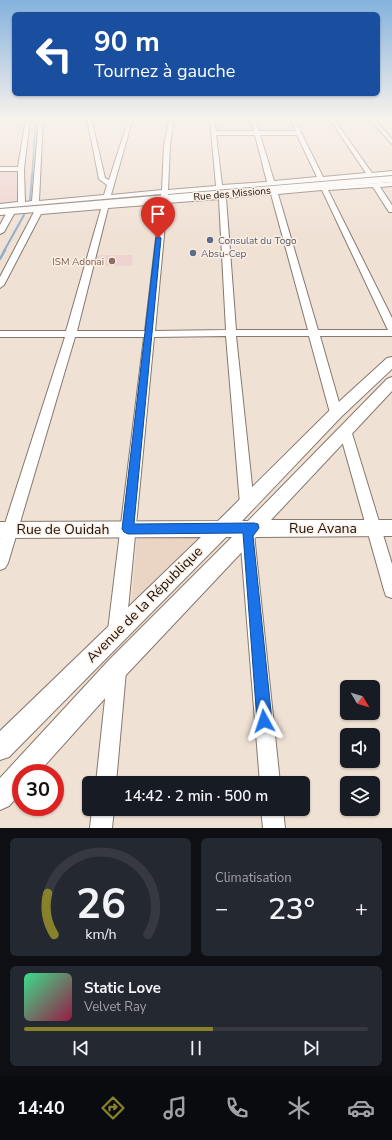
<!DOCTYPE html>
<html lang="fr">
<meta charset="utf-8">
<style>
body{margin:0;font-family:"Nunito Sans",sans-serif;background:#242831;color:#f1f3f6;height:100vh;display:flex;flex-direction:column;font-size:15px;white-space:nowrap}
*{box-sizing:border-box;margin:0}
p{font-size:13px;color:#9ea1a6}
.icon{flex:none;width:22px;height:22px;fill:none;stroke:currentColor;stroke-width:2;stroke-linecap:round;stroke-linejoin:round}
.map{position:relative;height:828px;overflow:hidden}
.panel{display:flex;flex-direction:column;gap:10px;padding:10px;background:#0d0f14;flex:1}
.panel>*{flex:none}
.banner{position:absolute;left:12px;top:12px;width:368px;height:84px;border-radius:6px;box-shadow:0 1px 3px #0004;background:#1a4fa0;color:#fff;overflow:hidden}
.needle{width:26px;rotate:128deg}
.buttons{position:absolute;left:340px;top:680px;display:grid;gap:8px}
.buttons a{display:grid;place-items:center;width:40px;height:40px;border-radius:6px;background:#171b24;box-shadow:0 1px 3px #0004;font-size:20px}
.speed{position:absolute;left:12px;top:764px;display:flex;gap:8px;font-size:20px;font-weight:700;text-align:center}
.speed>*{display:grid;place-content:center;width:52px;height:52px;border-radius:50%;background:#171b24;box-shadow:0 1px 3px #0004;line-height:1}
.speed .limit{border:6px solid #d22;background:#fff;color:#111}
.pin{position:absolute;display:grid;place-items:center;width:34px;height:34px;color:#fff;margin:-41px -17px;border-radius:50% 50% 50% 0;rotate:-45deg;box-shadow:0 0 4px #0007}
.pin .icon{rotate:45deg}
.me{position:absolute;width:44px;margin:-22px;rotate:355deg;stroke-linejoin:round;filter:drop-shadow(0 0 3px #0008)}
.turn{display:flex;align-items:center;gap:14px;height:84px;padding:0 16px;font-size:18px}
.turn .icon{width:52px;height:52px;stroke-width:2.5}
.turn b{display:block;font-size:28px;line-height:34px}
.big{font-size:30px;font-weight:600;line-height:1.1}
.panel .card{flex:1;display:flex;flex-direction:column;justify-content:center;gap:6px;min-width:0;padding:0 14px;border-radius:6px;background:#242831}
.panel .dial{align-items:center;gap:0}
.dial svg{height:104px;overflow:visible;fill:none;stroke:#363941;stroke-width:7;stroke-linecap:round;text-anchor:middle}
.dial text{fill:#f1f3f6;stroke:none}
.song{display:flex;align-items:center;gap:12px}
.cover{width:48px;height:48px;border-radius:6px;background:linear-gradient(135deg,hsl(150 70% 55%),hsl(340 70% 35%))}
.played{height:4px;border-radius:2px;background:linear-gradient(90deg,#878129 55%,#363941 55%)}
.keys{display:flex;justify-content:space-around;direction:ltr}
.heat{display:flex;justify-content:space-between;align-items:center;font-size:22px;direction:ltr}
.panel .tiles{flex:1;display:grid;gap:10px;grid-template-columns:1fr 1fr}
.card:last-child{grid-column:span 2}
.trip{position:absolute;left:82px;top:776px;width:228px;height:40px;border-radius:6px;background:#171b24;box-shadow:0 1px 3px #0004;font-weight:600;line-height:40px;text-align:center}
.tabs{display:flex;height:64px;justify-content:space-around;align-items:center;background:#090b0e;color:#9ea1a6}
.tabs .icon{width:28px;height:28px}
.tabs .selected{color:#878129}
.tabs b{font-size:18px;color:#f1f3f6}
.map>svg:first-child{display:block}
.built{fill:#ead5c4}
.industrial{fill:#eed3d0}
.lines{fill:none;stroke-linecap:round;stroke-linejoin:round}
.stream-far2{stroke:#8faecd;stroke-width:1.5}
.stream-far1{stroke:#8faecd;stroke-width:2}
.stream{stroke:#8faecd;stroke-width:2.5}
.minor-casing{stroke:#86786e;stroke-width:2}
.major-casing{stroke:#86786e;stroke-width:2}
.highway-casing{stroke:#86786e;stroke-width:2}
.minor{fill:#fff;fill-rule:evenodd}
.major{fill:#fff;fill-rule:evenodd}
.highway{fill:#fff;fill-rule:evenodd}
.route{fill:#1a73e8;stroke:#114b97}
.service-dot{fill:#5c6f8a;stroke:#fdeee3;stroke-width:1.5}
.education-dot{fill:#8d6e63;stroke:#fdeee3;stroke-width:1.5}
.labels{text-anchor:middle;stroke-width:3;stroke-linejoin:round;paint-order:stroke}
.far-street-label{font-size:10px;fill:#15100c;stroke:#fdeee3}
.far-service-label{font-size:10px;fill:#4e5e75;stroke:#fdeee3;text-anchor:start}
.far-education-label{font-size:10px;fill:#785e54;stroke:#fdeee3;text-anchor:end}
.near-street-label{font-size:14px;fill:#15100c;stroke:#fdeee3}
</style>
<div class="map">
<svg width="392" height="828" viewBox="0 0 392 828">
<rect width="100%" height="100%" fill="#f0e1d5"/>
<path class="built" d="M200,536L131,606L137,537Z"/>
<g class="industrial">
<path d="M0,171H17V174H20L17,204L0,205Z"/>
<path d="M94,255H133L132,266H91Z"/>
</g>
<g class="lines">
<path class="stream-far2" d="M32,176L36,118"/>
<g class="stream-far1">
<path d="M30,201L32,175"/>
<path d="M4,251L24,215"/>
</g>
<path class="stream" d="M0,259L5,250"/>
<g class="minor-casing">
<g id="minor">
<path d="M26,118H30L24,169L25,202L32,201L39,118H43L39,201L104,195L107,185L99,179L87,118H91L105,178L109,180L129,118H133L111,195L162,190L164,145L170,118H174L170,145L168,190L216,186L210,118H214L216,131H254L251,118H255L259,131H296L290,118H294L323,177L366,173L329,118H333L372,173L392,171V175L168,194V199L392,182V186L380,187L392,205V212H389L373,187L328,190L392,318V336H320L342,413L340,416L336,417L332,416L330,413L309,336H236L254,504L252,508L247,510L242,508L240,504L226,336L154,337L126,630L123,636L117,639L111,636L108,630L144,337H75L8,563L5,568L0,570V539L65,337H0V331H66L101,209L41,214L4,285L0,288V277L35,210L161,200V194L0,208V204L18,202V171H0V167H18ZM216,135H255L267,182L222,185ZM260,135H297L317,177L274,181ZM322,190L387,328L388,330H318L278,194ZM271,194L308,330H236L226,198ZM219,199L226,330L155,331L167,203ZM160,204L145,331H77L108,208Z"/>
<path d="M369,118H373L392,139V144Z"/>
<path d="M7,212H13L14,214L4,232L0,234V225Z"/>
<path d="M345,425L349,427L351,430L392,564V598L386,596L384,590L339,430L341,427Z"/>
<path d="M247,527L252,529L254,534L280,783H260L240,534L242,529Z"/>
<path d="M117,662L123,665L126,671L116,783H96L108,671L111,665Z"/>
<path d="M92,809H114L112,828H90Z"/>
<path d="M261,809H283L285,828H263Z"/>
</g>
</g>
<g class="major-casing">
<path id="major" d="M392,357V369L341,417L242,521H248L387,379L392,377V391L271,520H392V536L256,537L125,676L38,773H21V793L9,806L0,810V778L109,660L232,537H226L9,757L0,760V731L201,537L0,538V522L218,521L331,409L387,358Z"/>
</g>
<g class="highway-casing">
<path id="highway" d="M392,176V182L0,215V209Z"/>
</g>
<use href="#minor" class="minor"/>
<use href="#major" class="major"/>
<use href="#highway" class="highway"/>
</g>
<linearGradient id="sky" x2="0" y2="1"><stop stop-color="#84b2dd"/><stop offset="0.51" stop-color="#f8f2ec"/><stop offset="1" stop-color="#f8f2ec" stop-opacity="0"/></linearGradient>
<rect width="392" height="233" fill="url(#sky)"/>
<path class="route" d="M158,236L161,238L134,524L254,523L258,524L259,528L253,536L272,721L269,726L264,728L259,726L257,721L243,533L128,534L124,532L122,529L156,238Z"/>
<g class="service-dot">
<circle cx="210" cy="240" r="4"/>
<circle cx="193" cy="253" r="4"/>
</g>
<circle class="education-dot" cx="112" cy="261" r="4"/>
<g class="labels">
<g class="far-street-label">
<text transform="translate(232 193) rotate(-5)" y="4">Rue des Missions</text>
</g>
<g class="far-service-label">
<text x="218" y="244">Consulat du Togo</text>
<text x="201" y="257">Absu-Cep</text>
</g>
<g class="far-education-label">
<text x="104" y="265">ISM Adonai</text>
</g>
<g class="near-street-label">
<text x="323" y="533">Rue Avana</text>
<text x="63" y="534">Rue de Ouidah</text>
<text transform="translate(144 604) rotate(-45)" y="5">Avenue de la République</text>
</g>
</g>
</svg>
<div class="buttons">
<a><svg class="needle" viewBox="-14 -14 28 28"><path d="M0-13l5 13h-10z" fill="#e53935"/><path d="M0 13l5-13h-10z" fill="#9ea1a6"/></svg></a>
<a><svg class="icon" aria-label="sound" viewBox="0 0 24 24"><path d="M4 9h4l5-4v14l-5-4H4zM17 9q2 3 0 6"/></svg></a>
<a><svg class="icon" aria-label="layers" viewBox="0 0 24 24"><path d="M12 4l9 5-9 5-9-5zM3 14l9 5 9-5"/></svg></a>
</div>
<div class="speed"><div class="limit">30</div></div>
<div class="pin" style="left:158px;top:238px;background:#d93025"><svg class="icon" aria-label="arrive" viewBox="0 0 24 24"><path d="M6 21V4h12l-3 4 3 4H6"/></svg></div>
<svg class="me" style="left:264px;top:721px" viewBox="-20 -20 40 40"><path d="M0-17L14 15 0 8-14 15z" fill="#1a73e8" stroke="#fff" stroke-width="4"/></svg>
<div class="trip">14:42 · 2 min · 500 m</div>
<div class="banner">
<div class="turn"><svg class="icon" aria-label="left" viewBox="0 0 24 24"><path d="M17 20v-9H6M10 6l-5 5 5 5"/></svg><div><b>90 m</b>Tournez à gauche</div></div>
</div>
</div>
<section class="panel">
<div class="tiles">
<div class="card dial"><svg viewBox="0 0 100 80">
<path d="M14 69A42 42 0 1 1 86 69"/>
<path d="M14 69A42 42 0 0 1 9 37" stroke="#878129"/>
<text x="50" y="56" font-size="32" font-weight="700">26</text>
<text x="50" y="72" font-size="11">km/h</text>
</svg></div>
<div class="card"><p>Climatisation</p>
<div class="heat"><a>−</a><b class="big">23°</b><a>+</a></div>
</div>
<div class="card">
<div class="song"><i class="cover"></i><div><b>Static Love</b><p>Velvet Ray</p></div></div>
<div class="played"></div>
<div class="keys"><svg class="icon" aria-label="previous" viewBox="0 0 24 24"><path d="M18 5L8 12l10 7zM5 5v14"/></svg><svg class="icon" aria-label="pause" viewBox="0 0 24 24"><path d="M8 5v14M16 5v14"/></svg><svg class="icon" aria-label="next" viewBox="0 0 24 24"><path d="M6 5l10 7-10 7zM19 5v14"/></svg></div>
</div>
</div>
</section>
<nav class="tabs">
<b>14:40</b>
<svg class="icon selected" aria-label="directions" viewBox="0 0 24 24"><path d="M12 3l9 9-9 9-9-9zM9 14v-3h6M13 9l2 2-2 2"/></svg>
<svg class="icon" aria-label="music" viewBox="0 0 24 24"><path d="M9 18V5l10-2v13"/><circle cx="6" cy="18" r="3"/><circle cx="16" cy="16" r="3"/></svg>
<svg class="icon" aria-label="phone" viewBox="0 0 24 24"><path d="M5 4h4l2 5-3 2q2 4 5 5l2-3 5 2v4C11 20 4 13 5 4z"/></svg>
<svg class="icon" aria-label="climate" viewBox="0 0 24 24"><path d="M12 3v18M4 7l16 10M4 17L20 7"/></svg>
<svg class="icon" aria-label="car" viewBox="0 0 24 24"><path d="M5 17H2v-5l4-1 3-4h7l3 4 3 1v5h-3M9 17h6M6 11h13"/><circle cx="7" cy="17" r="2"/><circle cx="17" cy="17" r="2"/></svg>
</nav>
